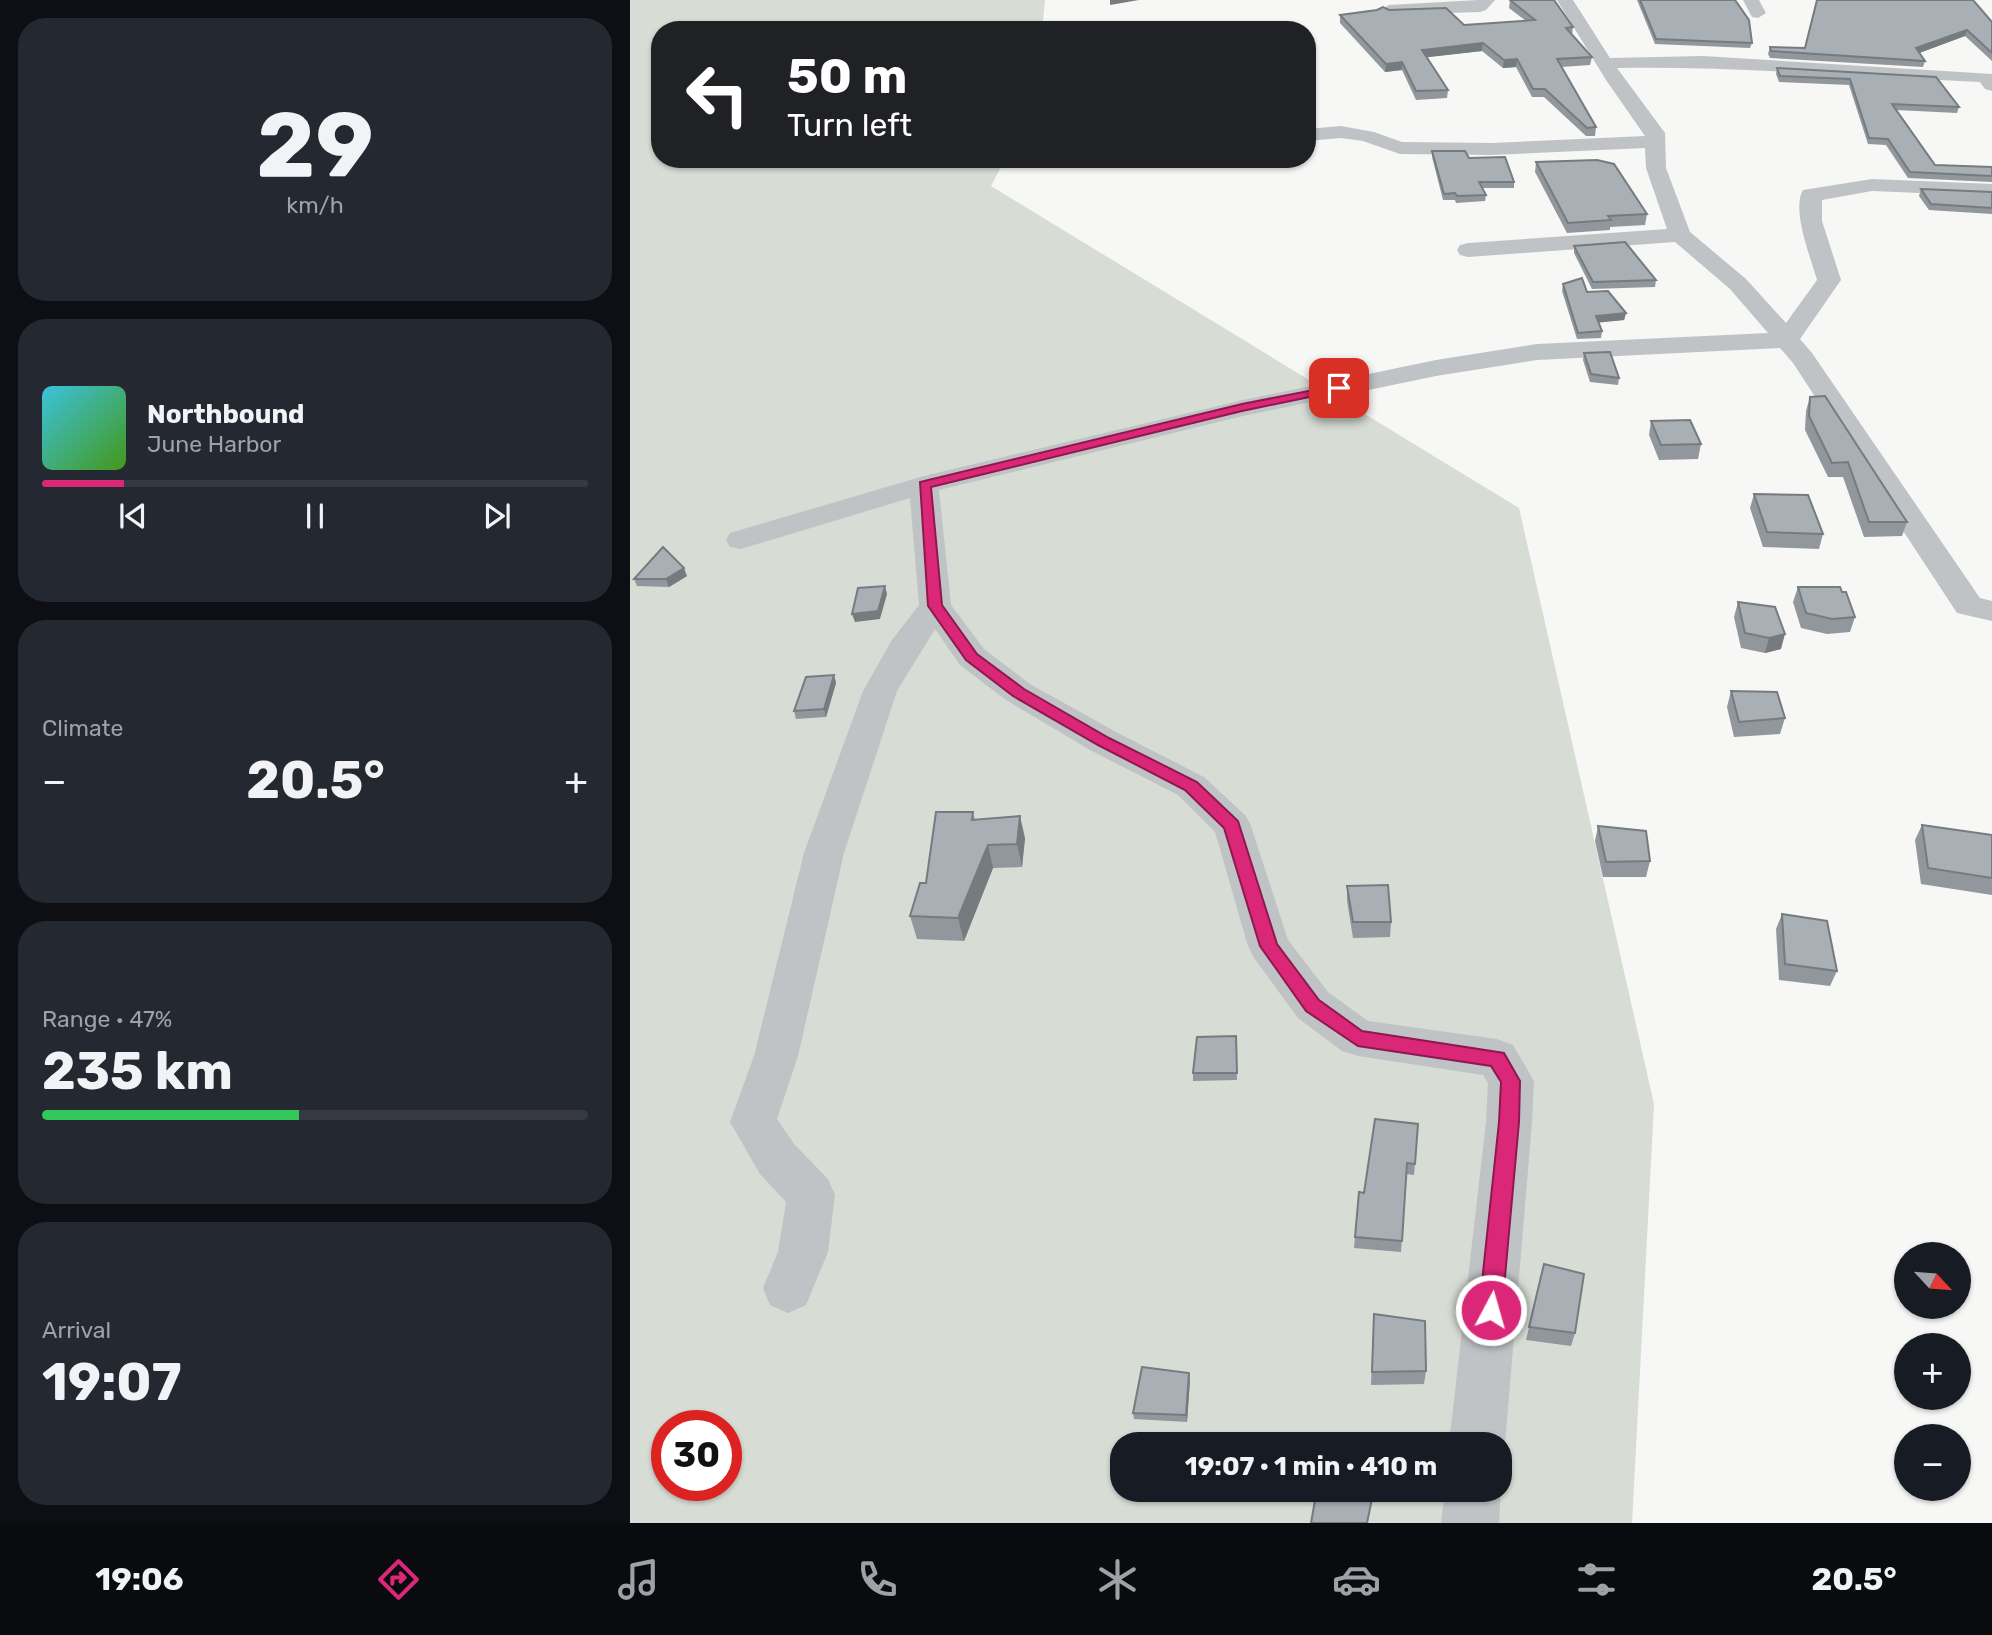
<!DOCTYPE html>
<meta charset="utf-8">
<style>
body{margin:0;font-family:Rubik,sans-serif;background:#242831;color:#f1f3f6;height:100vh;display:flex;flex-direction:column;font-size:26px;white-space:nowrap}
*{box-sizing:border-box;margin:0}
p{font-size:23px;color:#9ea1a6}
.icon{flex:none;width:38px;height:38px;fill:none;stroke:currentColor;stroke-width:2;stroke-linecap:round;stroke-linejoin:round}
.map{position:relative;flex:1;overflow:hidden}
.side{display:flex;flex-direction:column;gap:18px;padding:18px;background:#0d0f14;width:630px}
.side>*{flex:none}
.guide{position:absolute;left:21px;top:21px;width:665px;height:147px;border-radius:28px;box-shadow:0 2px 5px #0004;background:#202124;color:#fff;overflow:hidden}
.needle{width:46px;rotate:116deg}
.controls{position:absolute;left:1264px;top:1242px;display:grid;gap:14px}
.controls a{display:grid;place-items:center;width:77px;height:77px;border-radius:50%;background:#171b24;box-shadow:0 2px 5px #0004;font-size:35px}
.speed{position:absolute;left:21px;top:1410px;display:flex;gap:14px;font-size:35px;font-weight:700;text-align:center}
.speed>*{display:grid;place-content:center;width:91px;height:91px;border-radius:50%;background:#171b24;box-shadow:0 2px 5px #0004;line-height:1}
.speed .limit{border:10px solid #d22;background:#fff;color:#111}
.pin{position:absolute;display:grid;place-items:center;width:60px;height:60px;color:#fff;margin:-30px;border-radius:14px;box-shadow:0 4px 10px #0006}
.me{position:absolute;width:77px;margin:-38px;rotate:6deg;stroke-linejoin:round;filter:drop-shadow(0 0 5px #0008)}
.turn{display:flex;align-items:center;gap:24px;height:147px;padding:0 21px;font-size:32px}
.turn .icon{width:91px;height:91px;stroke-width:2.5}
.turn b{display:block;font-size:49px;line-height:60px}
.big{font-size:52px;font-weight:700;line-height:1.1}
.side .card{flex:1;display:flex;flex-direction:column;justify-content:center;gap:10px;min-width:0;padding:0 24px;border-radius:28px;background:#242831}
.side .dial{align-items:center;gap:0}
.dial b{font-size:91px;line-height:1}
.song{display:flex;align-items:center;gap:21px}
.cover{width:84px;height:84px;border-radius:10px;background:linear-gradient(135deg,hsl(190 70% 55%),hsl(100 70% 35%))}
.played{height:7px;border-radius:4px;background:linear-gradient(90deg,#db2777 15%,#363941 15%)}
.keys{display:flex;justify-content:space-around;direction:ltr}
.heat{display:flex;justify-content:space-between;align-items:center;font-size:38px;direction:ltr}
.charge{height:10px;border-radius:5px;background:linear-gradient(90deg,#34c759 47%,#363941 0)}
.trip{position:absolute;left:480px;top:1432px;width:402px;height:70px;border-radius:28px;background:#171b24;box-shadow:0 2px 5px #0004;font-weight:700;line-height:70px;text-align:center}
.dock{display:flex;height:112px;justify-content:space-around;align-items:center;background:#090b0e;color:#9ea1a6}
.dock .icon{width:49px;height:49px}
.dock .on{color:#db2777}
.dock b{font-size:32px;color:#f1f3f6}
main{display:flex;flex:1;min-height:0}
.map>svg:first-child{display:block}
.green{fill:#d7dcd4;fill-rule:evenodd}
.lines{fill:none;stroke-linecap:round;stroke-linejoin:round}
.street{fill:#bfc3c6;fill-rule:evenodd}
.wall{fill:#91979c}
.shaded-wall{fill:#767b7f}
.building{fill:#a9b0b5;stroke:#767b7f;stroke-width:2}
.route{fill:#db2777;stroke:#8e194d;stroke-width:2}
</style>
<main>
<section class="side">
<div class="card dial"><b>29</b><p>km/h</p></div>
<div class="card">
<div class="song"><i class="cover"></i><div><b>Northbound</b><p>June Harbor</p></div></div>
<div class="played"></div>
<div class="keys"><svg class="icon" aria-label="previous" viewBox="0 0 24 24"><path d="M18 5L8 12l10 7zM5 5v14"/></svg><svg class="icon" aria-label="pause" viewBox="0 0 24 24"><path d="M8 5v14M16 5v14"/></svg><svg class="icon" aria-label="next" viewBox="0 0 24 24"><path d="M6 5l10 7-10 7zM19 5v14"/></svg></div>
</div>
<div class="card"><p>Climate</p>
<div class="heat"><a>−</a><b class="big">20.5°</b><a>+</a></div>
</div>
<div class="card"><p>Range · 47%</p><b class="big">235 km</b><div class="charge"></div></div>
<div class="card"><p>Arrival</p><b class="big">19:07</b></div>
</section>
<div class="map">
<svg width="1362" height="1523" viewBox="0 0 1362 1523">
<rect width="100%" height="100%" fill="#f7f7f5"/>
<path class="green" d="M0,0H415L412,30H30V159H375L361,186L889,508L1024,1104L1002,1523H0ZM37,1426H96V1486H37ZM492,1444H870V1489H492Z"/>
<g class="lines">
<g class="street">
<path d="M848,0H865L856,10L850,12L759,15L751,10L759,5Z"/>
<path d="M927,0H943L980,58L1073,56L1362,74V91L1355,89L1350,82C1229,77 1108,66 987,68L1035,133L1036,168L1060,232L1116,279L1156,323L1187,280C1181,258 1161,210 1173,190L1242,179L1362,184V196L1242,191L1192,200V221L1211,280L1170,339L1182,353L1350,598L1362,601V621L1327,613L1163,363L1150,348L907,360L806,376L613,416L309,490L321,605L354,649L400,684L486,732L574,777L616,816L621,826L658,940L698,992L738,1021L867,1039L883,1045L904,1081L902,1122L875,1444L870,1456V1444H819L856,1122L858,1083L853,1075L728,1056L712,1051L668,1018L624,958L618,946L585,832L548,795L460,750L376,700L330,665L305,629L267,691L214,853L168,1056L147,1119L164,1144L198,1179L205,1195L198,1252L176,1305L158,1313L140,1305L133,1288L148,1252L156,1202L130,1174L100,1122L124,1056L174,853L233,691L262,640L289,605L280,498L111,549L100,547L96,540L100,533L294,476L613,400L806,360L907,344L1138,333L1100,289L1045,242L838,257L830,255L827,250L830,245L838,243L1037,229L1016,168L1015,148L862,155L770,154L733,141L711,138L677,141V129L711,126L744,132L772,142L862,143L1015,136L976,80Z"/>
<path d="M1113,0H1129L1136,13L1128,18L1122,17Z"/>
<path d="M870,1486L871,1489L869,1523H811L815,1489H870Z"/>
</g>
</g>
<g class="wall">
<path d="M880,0L943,27L942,35L962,57L960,65L931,67L966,127L965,136H956L914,97H902L886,67L873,68L852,51L796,57L818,90L817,98L786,100L772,70L755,72L710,23V15L834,25L896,21L879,8Z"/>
<path d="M1007,0H1105L1122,43L1120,48L1025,44Z"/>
<path d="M1362,22V61L1335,36L1289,53L1295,61L1293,67L1140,58L1138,54L1140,47L1175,48Z"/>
<path d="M1147,68L1306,77L1329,107L1327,113L1266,110L1305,165L1362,167V182L1278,178L1256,145L1238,144L1219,85L1149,82L1146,74Z"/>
<path d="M802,151L839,158L884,182V188H852L856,195L855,201L826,203L825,200H813L802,157Z"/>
<path d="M906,162L1017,214L1015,225L980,227V230L937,233L905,172Z"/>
<path d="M1291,189L1362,192V214L1299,210L1289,196Z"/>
<path d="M944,246L1026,280L1025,287L962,289L944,253Z"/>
<path d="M933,284L957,292L996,313L994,320L969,322L972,331L971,338L947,339L932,291Z"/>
<path d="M954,353L989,378L988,385L960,382L953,360Z"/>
<path d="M1180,397L1277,522L1272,536L1234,537L1213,477H1198L1175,430L1176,411Z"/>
<path d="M1021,421L1071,444L1068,459L1029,460L1019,435Z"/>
<path d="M1124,494L1193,534L1189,549L1133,547L1120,508Z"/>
<path d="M57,576L39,587L7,586L4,579Z"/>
<path d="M1168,587L1225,617L1220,632L1197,634L1171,628L1163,602Z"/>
<path d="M1108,602L1151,649L1135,653L1111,648L1104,617Z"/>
<path d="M204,675L206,683L196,717L166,719L164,711Z"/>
<path d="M1101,691L1155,718L1150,734L1104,737L1097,707Z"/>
<path d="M343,812L345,820L395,838L392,867L363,868L334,941L287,939L280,916Z"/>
<path d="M1292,825L1362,878V895L1291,884L1285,840Z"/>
<path d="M968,826L1020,861L1016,877H973L965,841Z"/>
<path d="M717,886L761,922L760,937L723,938L717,901Z"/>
<path d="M1152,914L1207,971L1200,986L1149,980L1146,929Z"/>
<path d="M606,1036L607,1080L563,1081V1073Z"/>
<path d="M788,1124L784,1175L776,1174L771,1252L724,1248L725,1237Z"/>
<path d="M914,1264L945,1333L941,1346L896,1340Z"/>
<path d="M743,1328L796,1371L794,1384L741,1385Z"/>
<path d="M560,1380L557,1422L504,1419L503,1413Z"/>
</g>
<g class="shaded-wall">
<path d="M480,0H509L480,5Z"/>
<path d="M1337,30L1335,36L1284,55L1286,48Z"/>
<path d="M853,43L852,51L791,58L792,50Z"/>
<path d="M887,59L886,67L873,68L874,60Z"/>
<path d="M772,62V70L755,72L756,64Z"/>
<path d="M996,313L994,320L965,323L966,316Z"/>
<path d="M54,568L57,576L39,587L36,579Z"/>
<path d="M255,586L257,594L250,619L225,622L222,614Z"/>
<path d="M1155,634L1151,649L1135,653L1139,638Z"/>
<path d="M204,675L206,683L196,717L194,709Z"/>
<path d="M390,816L395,838L392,867L387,844Z"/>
<path d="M358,845L363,868L334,941L328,918Z"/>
<path d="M559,1373L560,1380L557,1422L556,1415Z"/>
</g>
<g class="building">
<path d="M880,0H924L943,27L936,28L962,57L927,59L966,127L957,128L915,89H903L887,59L874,60L853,43L792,50L818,90L786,91L772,62L756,64L710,15L747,10L753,7L759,10L816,8L834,25L905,20Z"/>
<path d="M1010,0H1105L1119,20L1122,43L1026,39Z"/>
<path d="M1187,0H1343L1362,22V53L1337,30L1286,48L1295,61L1141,51L1140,47L1175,48Z"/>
<path d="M1147,68L1306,77L1329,107L1262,104L1305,165L1362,167V176L1280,172L1258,139L1239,138L1220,79L1150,76Z"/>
<path d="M802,151H835L839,158L875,157L884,182H849L856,195L827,196L825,193L814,194Z"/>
<path d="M967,160L984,164L1017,214L978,216L981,220L938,223L906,162Z"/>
<path d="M1291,189L1362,192V208L1301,204Z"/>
<path d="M995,242L1026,280L963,282L944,246Z"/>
<path d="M952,278L957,292L978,291L996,313L966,316L972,331L948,333L933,284Z"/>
<path d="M980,352L989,378L961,374L954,353Z"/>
<path d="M1195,396L1277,522H1239L1218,462L1202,463L1179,416L1180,397Z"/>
<path d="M1060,420L1071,444L1031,445L1021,421Z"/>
<path d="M1124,494L1178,495L1193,534L1137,532Z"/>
<path d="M33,547L54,568L36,579H4Z"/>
<path d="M255,586L248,611L222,614L228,588Z"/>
<path d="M1168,587H1210L1212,592H1216L1225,617L1202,619L1176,613Z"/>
<path d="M1108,602L1145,607L1155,634L1139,638L1115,633Z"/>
<path d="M204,675L194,709L164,711L176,677Z"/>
<path d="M1101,691L1147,692L1155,718L1109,722Z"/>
<path d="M306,812H343L342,820L390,816L387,844L358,845L328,918L280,916L290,883H296Z"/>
<path d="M1292,825L1362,835V878L1298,868Z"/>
<path d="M968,826L1016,831L1020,861L976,862Z"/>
<path d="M758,885L761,922H723L717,886Z"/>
<path d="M1152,914L1197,921L1207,971L1155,964Z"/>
<path d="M606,1036L607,1073H563L567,1037Z"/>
<path d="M745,1119L788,1124L785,1164L777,1163L772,1241L725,1237L729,1192L734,1193Z"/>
<path d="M914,1264L954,1274L945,1333L899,1327Z"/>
<path d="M744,1314L795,1321L796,1371L742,1372Z"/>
<path d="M512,1367L559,1373L556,1415L503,1413Z"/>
<path d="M687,1489H744L737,1523H681Z"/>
</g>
<path class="route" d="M709,385L715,388L713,390L612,411L301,487L312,605L347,654L394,689L479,738L567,782L608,821L647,944L689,1000L732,1031L874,1053L890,1081L889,1122L872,1310L869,1317L861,1320L853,1317L849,1310L869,1122L871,1082L861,1066L728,1046L676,1011L630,946L594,828L555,790L468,745L383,696L336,660L298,606L290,482L612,404Z"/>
</svg>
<div class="controls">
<a><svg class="needle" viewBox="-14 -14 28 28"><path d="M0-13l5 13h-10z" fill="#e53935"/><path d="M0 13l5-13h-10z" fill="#9ea1a6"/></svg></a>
<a>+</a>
<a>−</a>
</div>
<div class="speed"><div class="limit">30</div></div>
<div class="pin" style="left:709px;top:388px;background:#d93025"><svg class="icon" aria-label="arrive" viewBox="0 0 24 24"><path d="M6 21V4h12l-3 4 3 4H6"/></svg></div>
<svg class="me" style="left:861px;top:1310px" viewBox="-20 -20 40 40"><circle r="17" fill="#db2777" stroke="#fff" stroke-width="3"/><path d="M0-11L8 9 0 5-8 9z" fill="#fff"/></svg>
<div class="trip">19:07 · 1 min · 410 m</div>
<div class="guide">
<div class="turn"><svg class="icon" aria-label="left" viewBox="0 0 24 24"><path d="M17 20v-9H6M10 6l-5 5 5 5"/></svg><div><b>50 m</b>Turn left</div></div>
</div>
</div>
</main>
<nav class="dock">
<b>19:06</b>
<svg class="icon on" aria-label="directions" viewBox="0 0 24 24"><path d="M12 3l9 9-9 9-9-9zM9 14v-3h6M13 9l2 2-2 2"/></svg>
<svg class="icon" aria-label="music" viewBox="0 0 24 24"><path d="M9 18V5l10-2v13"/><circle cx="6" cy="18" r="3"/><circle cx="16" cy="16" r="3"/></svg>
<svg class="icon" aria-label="phone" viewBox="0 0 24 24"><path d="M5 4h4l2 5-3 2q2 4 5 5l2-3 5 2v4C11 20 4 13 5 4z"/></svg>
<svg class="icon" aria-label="climate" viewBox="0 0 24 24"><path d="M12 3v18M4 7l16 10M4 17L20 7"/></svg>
<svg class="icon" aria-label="car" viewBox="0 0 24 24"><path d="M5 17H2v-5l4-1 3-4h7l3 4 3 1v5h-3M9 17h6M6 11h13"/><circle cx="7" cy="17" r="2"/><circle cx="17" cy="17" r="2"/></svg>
<svg class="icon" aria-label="filters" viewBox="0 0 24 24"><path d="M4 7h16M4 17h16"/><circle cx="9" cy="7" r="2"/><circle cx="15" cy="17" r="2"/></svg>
<b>20.5°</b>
</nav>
